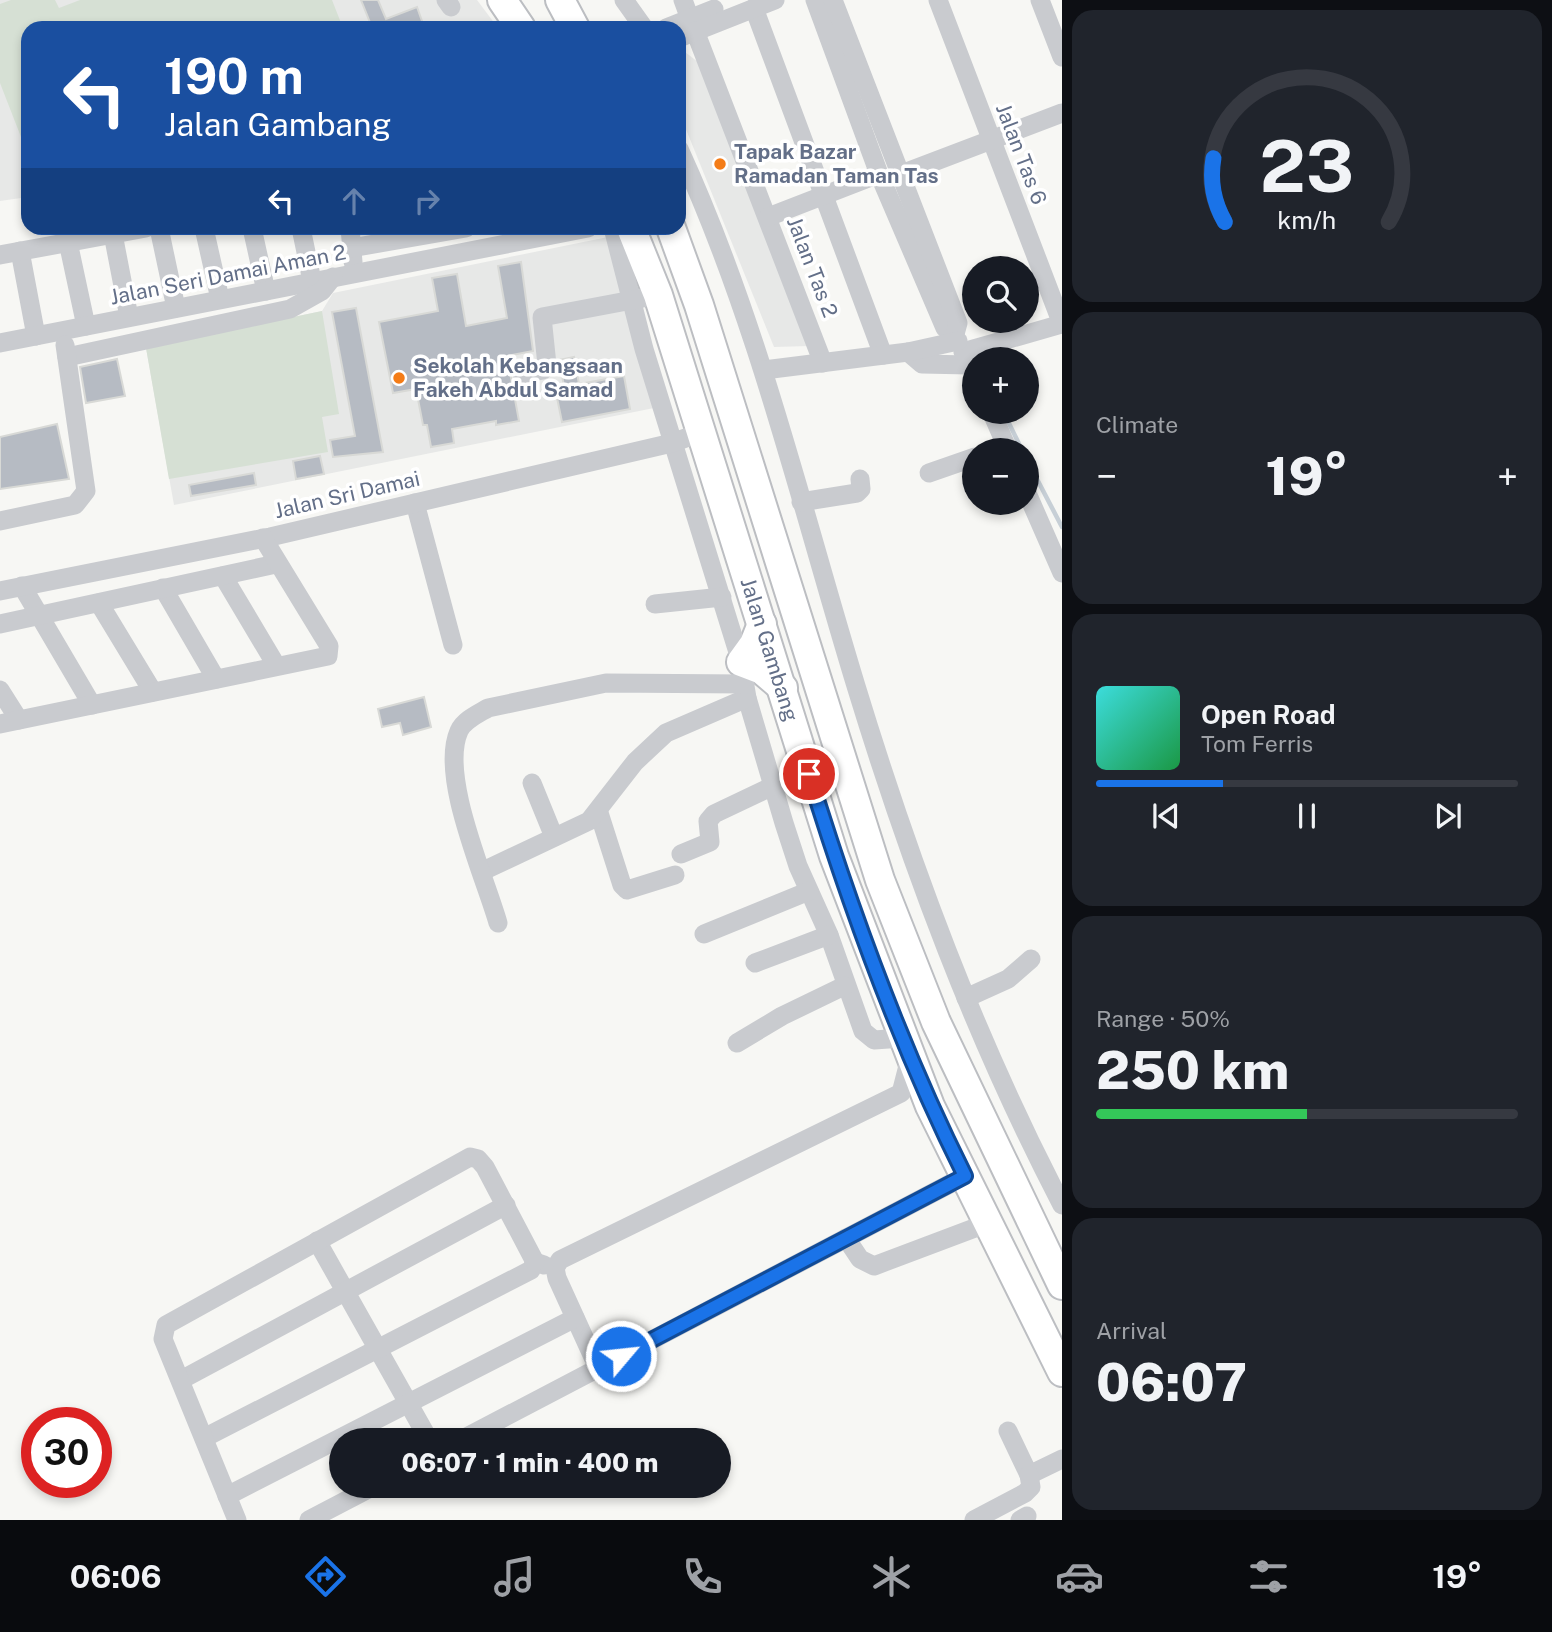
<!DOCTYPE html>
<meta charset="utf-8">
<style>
body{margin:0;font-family:"Public Sans",sans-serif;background:#20242c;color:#f1f3f6;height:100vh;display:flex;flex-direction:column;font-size:26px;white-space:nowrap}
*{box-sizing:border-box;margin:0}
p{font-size:23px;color:#9ea1a6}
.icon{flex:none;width:38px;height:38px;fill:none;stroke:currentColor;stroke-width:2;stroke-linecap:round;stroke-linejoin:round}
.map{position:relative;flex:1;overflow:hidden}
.details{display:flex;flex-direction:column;gap:10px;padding:10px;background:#0d0f14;width:490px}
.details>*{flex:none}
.top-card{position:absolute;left:21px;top:21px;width:665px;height:214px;border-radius:21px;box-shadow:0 4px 10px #0003;background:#1a4fa0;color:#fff;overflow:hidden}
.buttons{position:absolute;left:962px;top:256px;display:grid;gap:14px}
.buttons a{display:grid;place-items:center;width:77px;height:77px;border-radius:50%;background:#171b24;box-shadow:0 4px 10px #0003;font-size:35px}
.speed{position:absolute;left:21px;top:1407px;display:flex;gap:14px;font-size:35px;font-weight:700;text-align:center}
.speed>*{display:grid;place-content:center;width:91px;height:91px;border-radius:50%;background:#171b24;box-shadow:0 4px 10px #0003;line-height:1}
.speed .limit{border:10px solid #d22;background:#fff;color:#111}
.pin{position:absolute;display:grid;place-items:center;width:60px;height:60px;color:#fff;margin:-30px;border:4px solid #fff;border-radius:50%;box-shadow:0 2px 7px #0007}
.me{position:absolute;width:77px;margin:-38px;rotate:62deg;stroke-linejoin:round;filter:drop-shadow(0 0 5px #0008)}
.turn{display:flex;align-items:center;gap:24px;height:147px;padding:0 28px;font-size:32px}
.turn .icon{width:91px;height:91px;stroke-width:2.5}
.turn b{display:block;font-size:49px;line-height:60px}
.lanes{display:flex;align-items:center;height:66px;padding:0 28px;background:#0003;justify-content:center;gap:35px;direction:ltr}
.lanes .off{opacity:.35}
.big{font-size:52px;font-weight:800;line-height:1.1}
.details .widget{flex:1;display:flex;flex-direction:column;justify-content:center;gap:10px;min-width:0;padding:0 24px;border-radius:21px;background:#20242c}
.details .dial{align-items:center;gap:0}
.dial svg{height:182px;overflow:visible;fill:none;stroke:#363941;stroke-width:7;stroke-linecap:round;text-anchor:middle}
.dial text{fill:#f1f3f6;stroke:none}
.song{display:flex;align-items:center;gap:21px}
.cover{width:84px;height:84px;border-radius:10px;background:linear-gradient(135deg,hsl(180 70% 55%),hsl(140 70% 35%))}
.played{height:7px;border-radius:4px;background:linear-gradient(90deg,#1a73e8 30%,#363941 30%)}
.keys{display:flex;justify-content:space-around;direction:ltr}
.heat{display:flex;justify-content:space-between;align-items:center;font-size:38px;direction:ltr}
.charge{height:10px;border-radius:5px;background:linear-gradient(90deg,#34c759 50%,#363941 0)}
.trip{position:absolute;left:329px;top:1428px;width:402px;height:70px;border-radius:35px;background:#171b24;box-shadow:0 4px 10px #0003;font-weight:800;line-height:70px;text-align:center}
.dock{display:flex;height:112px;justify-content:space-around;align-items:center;background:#090b0e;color:#9ea1a6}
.dock .icon{width:49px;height:49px}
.dock .current{color:#1a73e8}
.dock b{font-size:32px;color:#f1f3f6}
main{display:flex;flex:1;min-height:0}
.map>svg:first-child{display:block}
.built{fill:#e7e8e7}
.green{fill:#d6e0d4}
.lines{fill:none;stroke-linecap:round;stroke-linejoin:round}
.stream{stroke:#c7cfd6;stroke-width:4.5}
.building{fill:#b6bbc3;stroke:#d8d9d6;stroke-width:2}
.highway-casing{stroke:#bcbec2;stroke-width:32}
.minor{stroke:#c9cbcf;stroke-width:19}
.highway{stroke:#fff;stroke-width:28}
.route-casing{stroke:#114b97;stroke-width:18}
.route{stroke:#1a73e8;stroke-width:12}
.poi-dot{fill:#f47c17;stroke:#fff;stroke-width:2.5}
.labels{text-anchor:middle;stroke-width:7;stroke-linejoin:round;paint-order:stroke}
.poi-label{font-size:21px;font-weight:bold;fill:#636f88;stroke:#fff;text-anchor:start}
.street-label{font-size:21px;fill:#636f88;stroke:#fff}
</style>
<main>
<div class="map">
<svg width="1062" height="1520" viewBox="0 0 1062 1520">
<rect width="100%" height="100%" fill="#f7f7f4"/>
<g class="built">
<path d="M0,0H477L498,28H28V197L0,201Z"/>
<path d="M681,49L702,65L809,346L774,347L679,112Z"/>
<path d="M608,237L654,408L174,505L146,348L322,311L333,293Z"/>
</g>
<g class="green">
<path d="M11,0H55L59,8L80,0H332L343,28H28V155L0,83V4Z"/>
<path d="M322,311L339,414L322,417L328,452L169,479L146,348Z"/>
</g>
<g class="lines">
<g class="stream">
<path d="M1003,411L1022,450"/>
<path d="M1027,460L1062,527"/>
</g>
</g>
<g class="building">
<path d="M361,0H378L386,19L417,7L423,24L412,28H365L371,25Z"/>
<path d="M521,262L533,351L507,356L519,421L496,425V421L452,429L454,443L431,447L427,425H423L416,389L393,393L379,322L438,311L432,278L457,274L466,326L507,318L498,266Z"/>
<path d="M356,308L383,452L333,457L330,440L355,436L332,312Z"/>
<path d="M574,357L579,384L624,376L630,409L562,422L555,388L564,386L559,360Z"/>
<path d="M117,359L125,396L86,403L80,367Z"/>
<path d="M57,424L69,479L0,489V437Z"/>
<path d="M320,456L324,474L296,479L293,461Z"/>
<path d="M254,473L256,485L191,496L189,485Z"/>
<path d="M424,697L431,727L403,735L400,723L382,727L378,709Z"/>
</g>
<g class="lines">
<g class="highway-casing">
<g id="highway">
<path d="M502,0L521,28"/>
<path d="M560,0L575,28"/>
<path id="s1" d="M631,228L658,295L834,856L930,1106L1062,1372"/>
<path d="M671,228L699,305L880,880L936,1022L1062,1285"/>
<path d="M762,624L754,644L741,662L762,670L783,688"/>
</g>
</g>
<g class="minor">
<path d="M446,0L451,7"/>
<path d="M624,0L644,28"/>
<path d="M683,0L690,19"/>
<path d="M815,0L879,174L945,328L955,334"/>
<path d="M833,0L958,323L955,334"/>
<path d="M938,0L1062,324"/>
<path d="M1040,0L1062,57"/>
<path d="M754,8L883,355"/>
<path d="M666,28L714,9"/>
<path d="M695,31L823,363"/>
<path d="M679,38L775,0"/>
<path d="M679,149C758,321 801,506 856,686C911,866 975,1038 1062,1205"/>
<path d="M899,175L1062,113"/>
<path d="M768,217L879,174"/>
<path d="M159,228L176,308"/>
<path d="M204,228L220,299"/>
<path d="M252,228L266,291"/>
<path d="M301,228L312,281"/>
<path d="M350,228L353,262"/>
<path d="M613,228L644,349L741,662L747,698L784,823L798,866L829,935L863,1031L874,1040L903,1038"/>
<path d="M113,234L129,317"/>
<path d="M68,242L86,326"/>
<path d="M351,248L466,228"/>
<path d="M20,251L36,336"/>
<path d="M0,255L146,228"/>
<path d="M0,343L588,228"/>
<path d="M908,352L922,364L969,365"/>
<path d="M963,352L1062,324"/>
<path d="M67,357L290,309L322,291L333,277"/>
<path d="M764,370L908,352L958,341"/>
<path d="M522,374L543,370L547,365L542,317L643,298"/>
<path d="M991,411L1008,450"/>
<path d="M929,473L975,457"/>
<path d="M1027,493L1062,573"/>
<path d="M801,502L857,493L861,489L860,479"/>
<path d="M415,503L453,645"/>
<path d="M0,521L75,505L86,491L65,345"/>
<path d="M223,576L276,665"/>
<path d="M22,586L92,705"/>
<path d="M163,588L216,679"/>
<path d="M0,591L270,537L672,443L702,432"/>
<path d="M99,603L153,692"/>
<path d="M655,604L722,597"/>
<path d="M0,624L276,564"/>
<path d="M0,690L19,720"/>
<path d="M0,724L328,656L329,646L263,538"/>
<path d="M532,783L554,837"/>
<path d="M599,813L622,885L627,890L675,875"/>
<path d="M681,854L710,842L708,821L714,814L773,786"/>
<path d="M483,871L589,821L635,762L666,733L747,698"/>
<path d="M498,923C485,877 439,776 459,731C464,720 478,714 488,708L606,683L745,684"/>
<path d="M704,934L809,891"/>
<path d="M755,963L829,935"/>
<path d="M966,998L1008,979L1031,959"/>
<path d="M737,1043L782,1016L844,986"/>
<path d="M846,1238L860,1259L874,1266L988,1223"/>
<path d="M317,1241L429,1440"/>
<path d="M598,1368L557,1278L555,1268L560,1260L901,1093L910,1058"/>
<path d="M181,1380L506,1205"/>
<path d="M1008,1431L1029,1475L1062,1459"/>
<path d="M204,1438L531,1270L535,1262L544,1265"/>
<path d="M461,1440L965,1176"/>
<path d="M227,1496L575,1318"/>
<path d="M237,1520L163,1339L166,1325L470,1157L478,1159L485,1167L535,1262"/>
<path d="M309,1520L374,1486"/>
<path d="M974,1520L1025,1493L1031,1487L1029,1475"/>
<path d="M1020,1520L1027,1516"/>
</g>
<use href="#highway" class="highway"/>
</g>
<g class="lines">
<g class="route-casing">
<path id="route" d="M621,1356L965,1176C901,1048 851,911 809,774"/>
</g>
<use href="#route" class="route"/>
</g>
<g class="poi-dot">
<circle cx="720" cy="164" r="7"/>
<circle cx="399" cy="378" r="7"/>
</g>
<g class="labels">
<g class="poi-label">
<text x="734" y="159">Tapak Bazar<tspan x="734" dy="24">Ramadan Taman Tas</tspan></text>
<text x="413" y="373">Sekolah Kebangsaan<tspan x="413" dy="24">Fakeh Abdul Samad</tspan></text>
</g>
<g class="street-label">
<text transform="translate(1021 154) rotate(69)" y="7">Jalan Tas 6</text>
<text transform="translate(812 267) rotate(69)" y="7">Jalan Tas 2</text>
<text transform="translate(228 275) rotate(-11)" y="7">Jalan Seri Damai Aman 2</text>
<text transform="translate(347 495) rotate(-13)" y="7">Jalan Sri Damai</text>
<text dy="7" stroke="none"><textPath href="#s1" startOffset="444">Jalan Gambang</textPath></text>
</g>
</g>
</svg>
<div class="buttons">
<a><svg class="icon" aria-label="search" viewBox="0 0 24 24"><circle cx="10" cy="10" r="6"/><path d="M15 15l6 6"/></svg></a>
<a>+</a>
<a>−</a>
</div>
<div class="speed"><div class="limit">30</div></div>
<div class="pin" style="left:809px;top:774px;background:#d93025"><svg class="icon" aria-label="arrive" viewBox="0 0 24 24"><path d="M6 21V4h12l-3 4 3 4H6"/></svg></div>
<svg class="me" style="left:621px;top:1356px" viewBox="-20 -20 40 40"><circle r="17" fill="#1a73e8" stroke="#fff" stroke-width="3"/><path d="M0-11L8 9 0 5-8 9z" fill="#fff"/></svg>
<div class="trip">06:07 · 1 min · 400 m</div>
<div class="top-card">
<div class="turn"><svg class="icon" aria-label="left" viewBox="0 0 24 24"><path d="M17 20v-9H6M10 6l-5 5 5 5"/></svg><div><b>190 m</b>Jalan Gambang</div></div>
<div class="lanes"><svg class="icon" aria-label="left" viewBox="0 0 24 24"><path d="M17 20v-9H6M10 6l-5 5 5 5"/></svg><svg class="icon off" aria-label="ahead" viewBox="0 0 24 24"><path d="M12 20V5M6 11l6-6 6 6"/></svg><svg class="icon off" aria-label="right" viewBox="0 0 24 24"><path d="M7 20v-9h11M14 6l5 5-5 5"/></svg></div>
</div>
</div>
<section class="details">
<div class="widget dial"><svg viewBox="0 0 100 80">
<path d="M14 69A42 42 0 1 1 86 69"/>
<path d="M14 69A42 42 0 0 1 9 41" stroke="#1a73e8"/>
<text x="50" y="56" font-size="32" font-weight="700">23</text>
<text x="50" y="72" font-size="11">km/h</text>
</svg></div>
<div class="widget"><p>Climate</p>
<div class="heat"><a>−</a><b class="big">19°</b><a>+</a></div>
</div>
<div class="widget">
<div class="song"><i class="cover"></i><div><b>Open Road</b><p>Tom Ferris</p></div></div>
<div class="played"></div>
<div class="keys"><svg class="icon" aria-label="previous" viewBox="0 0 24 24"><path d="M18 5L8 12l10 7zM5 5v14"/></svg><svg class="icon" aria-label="pause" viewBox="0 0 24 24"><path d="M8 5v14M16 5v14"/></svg><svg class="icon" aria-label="next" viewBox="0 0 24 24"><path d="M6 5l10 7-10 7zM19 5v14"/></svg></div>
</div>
<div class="widget"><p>Range · 50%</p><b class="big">250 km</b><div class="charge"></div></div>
<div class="widget"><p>Arrival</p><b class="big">06:07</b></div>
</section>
</main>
<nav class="dock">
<b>06:06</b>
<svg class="icon current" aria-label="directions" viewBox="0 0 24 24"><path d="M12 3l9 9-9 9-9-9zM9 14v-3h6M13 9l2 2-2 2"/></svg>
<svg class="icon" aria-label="music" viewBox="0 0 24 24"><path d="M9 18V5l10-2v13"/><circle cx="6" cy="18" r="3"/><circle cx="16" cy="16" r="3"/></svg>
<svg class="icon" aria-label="phone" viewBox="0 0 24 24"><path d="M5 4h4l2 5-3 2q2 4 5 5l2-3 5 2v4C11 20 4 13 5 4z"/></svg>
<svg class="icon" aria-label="climate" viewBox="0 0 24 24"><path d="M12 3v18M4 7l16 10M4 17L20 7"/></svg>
<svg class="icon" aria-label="car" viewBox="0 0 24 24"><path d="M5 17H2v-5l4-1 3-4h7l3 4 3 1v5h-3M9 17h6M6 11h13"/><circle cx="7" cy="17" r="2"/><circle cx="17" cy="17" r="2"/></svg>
<svg class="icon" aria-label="filters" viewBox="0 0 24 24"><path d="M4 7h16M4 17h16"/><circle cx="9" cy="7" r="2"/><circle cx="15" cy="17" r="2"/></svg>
<b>19°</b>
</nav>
